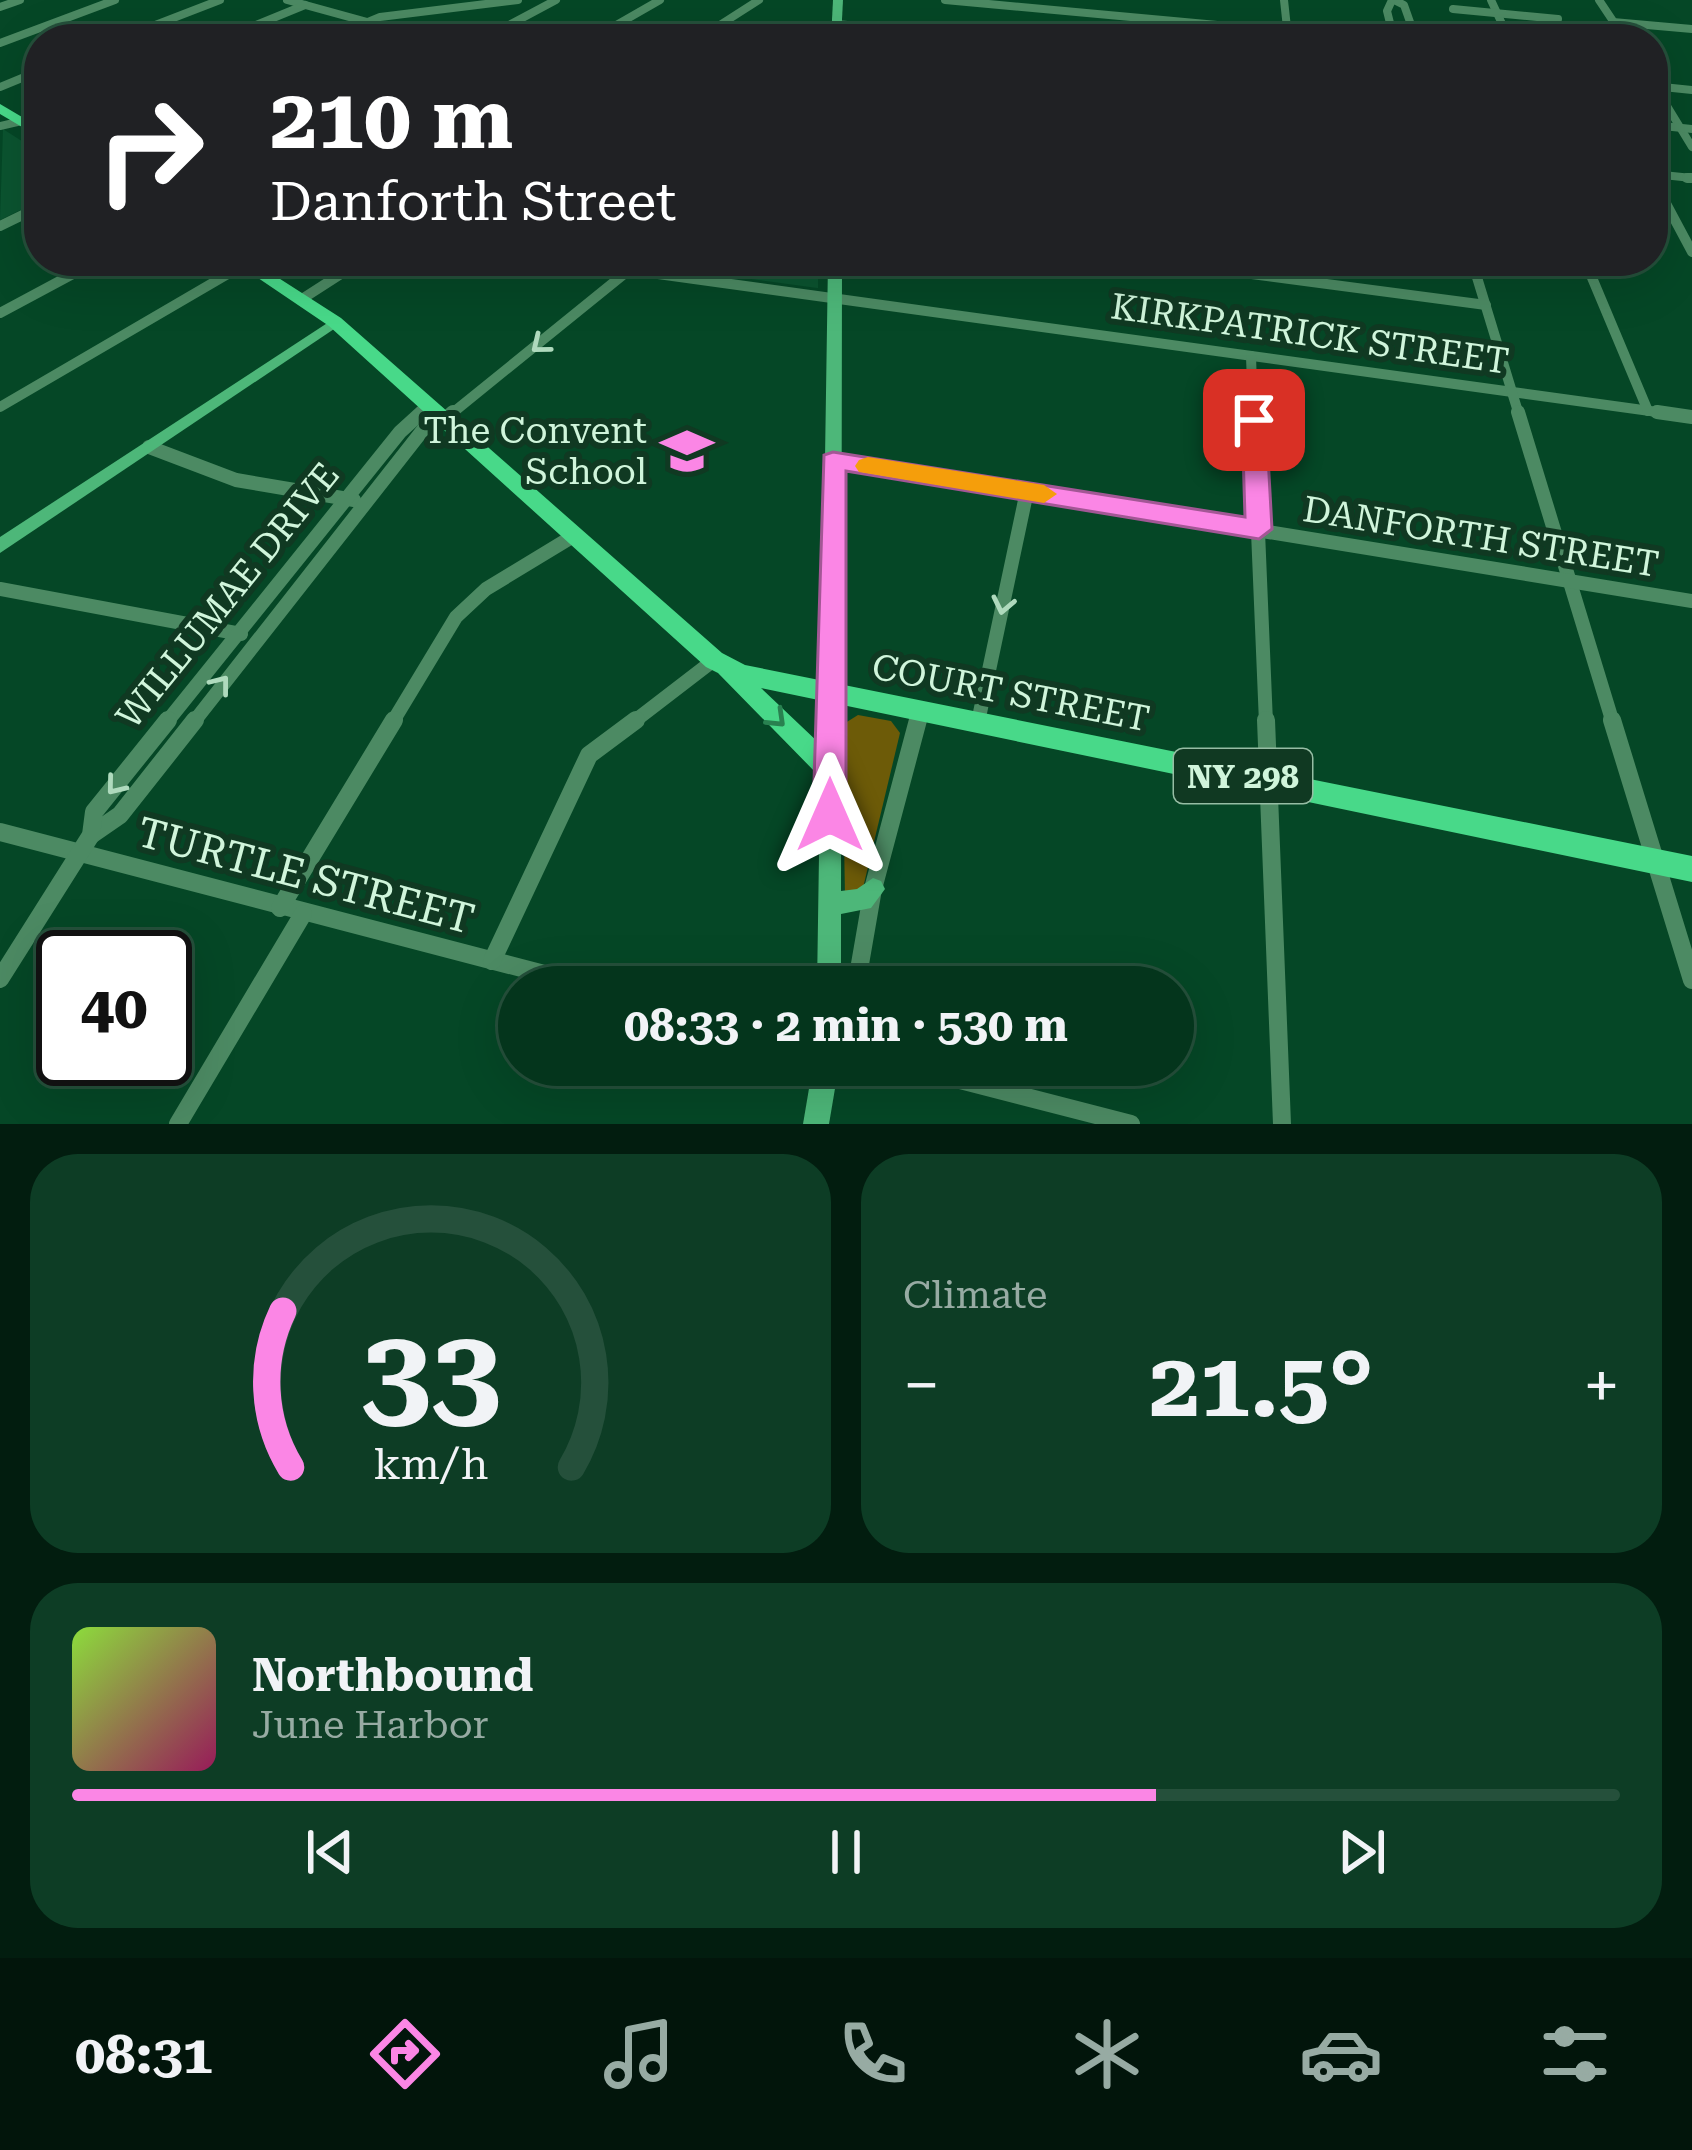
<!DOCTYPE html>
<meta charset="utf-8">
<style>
body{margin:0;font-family:"Roboto Serif",serif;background:#0d3d25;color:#f1f3f6;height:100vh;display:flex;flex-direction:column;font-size:45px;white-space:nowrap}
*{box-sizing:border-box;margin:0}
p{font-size:39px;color:#97aba3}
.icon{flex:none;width:66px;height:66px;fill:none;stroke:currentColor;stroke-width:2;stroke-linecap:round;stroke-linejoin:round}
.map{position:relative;height:1124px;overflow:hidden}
.drawer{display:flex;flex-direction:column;gap:30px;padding:30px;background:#021d0f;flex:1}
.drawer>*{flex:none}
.banner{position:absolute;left:24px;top:24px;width:1644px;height:252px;border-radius:48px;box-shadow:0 12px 48px #0002,0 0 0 3px #25503b;background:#202124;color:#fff;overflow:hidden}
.speed{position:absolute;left:36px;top:930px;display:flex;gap:24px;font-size:60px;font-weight:700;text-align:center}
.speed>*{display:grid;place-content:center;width:156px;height:156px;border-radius:50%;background:#04351c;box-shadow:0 12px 48px #0002,0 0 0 3px #25503b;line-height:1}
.speed .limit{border:6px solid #111;border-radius:18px;background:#fff;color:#111}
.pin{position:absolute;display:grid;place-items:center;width:102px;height:102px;color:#fff;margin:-51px;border-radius:24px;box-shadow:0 6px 18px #0006}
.me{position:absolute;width:132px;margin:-66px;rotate:0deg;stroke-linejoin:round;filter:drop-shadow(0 0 9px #0008)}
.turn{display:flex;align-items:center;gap:42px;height:252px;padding:0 48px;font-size:54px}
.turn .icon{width:156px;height:156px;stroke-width:2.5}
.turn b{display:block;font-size:84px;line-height:102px}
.big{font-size:90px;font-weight:700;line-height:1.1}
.drawer .widget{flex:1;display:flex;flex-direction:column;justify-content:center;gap:18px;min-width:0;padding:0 42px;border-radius:48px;background:#0d3d25}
.drawer .dial{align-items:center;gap:0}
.dial svg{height:312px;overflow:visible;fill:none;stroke:#25503b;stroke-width:7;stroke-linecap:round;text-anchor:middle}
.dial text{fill:#f1f3f6;stroke:none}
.song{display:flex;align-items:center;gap:36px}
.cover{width:144px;height:144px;border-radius:18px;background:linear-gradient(135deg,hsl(90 70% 55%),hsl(330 70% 35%))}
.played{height:12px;border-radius:6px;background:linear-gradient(90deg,#fb86e5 70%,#25503b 70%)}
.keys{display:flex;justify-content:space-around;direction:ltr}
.heat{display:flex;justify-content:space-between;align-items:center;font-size:66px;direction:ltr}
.drawer .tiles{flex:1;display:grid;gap:30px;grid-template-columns:1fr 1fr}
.widget:last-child{grid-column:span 2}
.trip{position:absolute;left:498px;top:966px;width:696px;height:120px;border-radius:60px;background:#04351c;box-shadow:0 12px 48px #0002,0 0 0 3px #25503b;font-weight:700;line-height:120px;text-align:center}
.tab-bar{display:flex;height:192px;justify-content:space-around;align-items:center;background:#02150b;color:#97aba3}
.tab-bar .icon{width:84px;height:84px}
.tab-bar .selected{color:#fb86e5}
.tab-bar b{font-size:54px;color:#f1f3f6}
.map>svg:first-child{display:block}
.built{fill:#0b5430}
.green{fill:#6d5b08}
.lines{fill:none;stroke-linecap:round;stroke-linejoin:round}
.street-far3{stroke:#4c8a63;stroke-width:8}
.street-far2{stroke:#4c8a63;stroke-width:10}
.street-far1{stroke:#4c8a63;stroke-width:14}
.street{stroke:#4c8a63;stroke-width:18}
.secondary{fill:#4db779;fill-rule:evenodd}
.primary{fill:#48d989;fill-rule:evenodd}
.oneway{stroke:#afdabd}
.oneway2{stroke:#298150}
.route{fill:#fb86e5;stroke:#a35795;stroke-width:3}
.slow{fill:#f59e0b}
.labels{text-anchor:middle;stroke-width:12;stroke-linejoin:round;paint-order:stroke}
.shield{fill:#103922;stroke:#96bda4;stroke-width:3}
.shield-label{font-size:33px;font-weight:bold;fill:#d0f5db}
.street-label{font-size:36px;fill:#d0f5db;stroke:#103922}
.poi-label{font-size:36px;fill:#d0f5db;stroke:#103922;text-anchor:end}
.near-street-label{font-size:42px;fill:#d0f5db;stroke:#103922}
</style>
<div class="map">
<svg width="1692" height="1124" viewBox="0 0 1692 1124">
<rect width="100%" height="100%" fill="#054726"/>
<g class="built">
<path d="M3,129L39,152V201L0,220Z"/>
<path d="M618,261H818V288H817Z"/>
</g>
<path class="green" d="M858,715L891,721L900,733L862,892L845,896L842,725Z"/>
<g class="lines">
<g class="street-far3">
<path d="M287,0L429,39"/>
<path d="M945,0L1371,39"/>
<path d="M1284,0L1288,37"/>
<path d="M1392,0L1387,11L1394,39"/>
<path d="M1394,0L1404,5L1416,39"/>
<path d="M1491,0L1509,39"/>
<path d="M1599,0L1625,39"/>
<path d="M0,7L20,0"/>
<path d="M1453,9L1558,19"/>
<path d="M1613,22L1692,29"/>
<path d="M836,24L1008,39"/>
<path d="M119,39L220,0"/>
<path d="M222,39L305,5"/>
<path d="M327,39L380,17L518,0"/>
<path d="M483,39L556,0"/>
<path d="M592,39L660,0"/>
<path d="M698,39L759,0"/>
<path d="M0,43L115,0"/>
<path d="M1653,83L1692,147"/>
<path d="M1653,86L1692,90"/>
<path d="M0,87L39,71"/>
<path d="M1653,125L1692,129"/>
<path d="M0,126L39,117"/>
<path d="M1653,174L1692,178"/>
</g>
<g class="street-far2">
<path d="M1687,178H1692"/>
<path d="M1653,179L1692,252"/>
<path d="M0,226L39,207"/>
<path d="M564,261L1679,415"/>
<path d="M1153,261L1486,305"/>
<path d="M1472,261L1519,415"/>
<path d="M1585,261L1648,411"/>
<path d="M302,299L361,261"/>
<path d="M0,313L97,261"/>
<path d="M1251,356L1253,415"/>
<path d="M0,407L245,264"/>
<path d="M419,415L430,405"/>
<path d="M450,415L629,270"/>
</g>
<g class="street-far1">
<path d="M1253,412L1266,723"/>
<path d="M1518,412L1613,723"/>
<path d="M1657,412L1692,417"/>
<path d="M445,419L453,412"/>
<path d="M149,447L236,480L354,500"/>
<path d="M833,461L1692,601"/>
<path d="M0,589L241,634"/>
<path d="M978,722L1027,491"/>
<path d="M166,723L400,432L422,412"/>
<path d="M193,723L437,412"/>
<path d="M392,723L456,617L486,589L575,535"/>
<path d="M632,723L714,660"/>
<path d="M917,723L920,711"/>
</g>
<g class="street">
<path d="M1266,720L1282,1124"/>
<path d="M1612,720L1692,980"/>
<path d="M0,832L594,987"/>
<path d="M91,835L120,815L195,720"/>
<path d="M280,908L394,720"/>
<path d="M492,961L589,755L636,720"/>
<path d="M0,979L91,835L94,812L168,720"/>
<path d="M856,987L873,889L918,720"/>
<path d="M902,1065L1131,1124"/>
<path d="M178,1124L303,914"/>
</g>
<g class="secondary">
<path d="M833,0H843L841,39H831Z"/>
<path d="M828,261H842L841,891L857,889L873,878L881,881L885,889L871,908L841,914V987H817Z"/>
<path d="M335,318L340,319V325L0,553V537Z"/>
<path d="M813,1065H839L829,1124H803Z"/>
</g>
<g class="primary">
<path d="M0,104L39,127V137L0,114Z"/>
<path d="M233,261H252L341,318L722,653L745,665L1692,856V882L761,688L839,762L842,770L839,778L830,781L821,778L718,673L706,667L329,326Z"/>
</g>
</g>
<defs><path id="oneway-chevron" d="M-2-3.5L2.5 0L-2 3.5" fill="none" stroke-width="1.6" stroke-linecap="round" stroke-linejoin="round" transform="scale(3)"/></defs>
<g class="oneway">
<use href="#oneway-chevron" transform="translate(540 345) rotate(141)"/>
<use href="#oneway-chevron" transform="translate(1003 605) rotate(102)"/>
<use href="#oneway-chevron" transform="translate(221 684) rotate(-52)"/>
<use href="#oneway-chevron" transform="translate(115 786) rotate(129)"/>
</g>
<use class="oneway2" href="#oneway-chevron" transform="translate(777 719) rotate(44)"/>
<path class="route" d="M1254,412L1266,420L1272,529L1259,539L846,471V815L842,826L830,830L818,826L813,815L824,455L833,452L1245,517L1242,420Z"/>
<path class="slow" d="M868,457L1044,485L1057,494L1044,503L859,472L855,466L859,460Z"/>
<defs>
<g id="school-bare" transform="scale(4.14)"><path d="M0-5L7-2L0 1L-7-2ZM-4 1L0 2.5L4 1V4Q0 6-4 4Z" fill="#fb86e5" stroke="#103922" stroke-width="2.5" paint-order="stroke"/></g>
</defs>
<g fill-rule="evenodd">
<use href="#school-bare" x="687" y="451"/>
</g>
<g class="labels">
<rect class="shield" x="1174" y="749" width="138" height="54" rx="9"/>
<g class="shield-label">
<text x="1243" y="788">NY 298</text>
</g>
<g class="street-label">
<text transform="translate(1310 333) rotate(8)" y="13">KIRKPATRICK STREET</text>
<text transform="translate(1481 536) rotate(9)" y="13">DANFORTH STREET</text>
<text transform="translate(227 595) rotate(-51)" y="13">WILLUMAE DRIVE</text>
<text transform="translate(1011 692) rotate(11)" y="13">COURT STREET</text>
</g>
<g class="poi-label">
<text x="647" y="443">The Convent<tspan x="647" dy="41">School</tspan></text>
</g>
<g class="near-street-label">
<text transform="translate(306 875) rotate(15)" y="15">TURTLE STREET</text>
</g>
</g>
</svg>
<div class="speed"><div class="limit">40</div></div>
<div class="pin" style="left:1254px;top:420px;background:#d93025"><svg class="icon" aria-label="arrive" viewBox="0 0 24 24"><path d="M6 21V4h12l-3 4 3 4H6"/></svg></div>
<svg class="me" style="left:830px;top:815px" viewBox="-20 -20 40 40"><path d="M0-17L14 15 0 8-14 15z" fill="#fb86e5" stroke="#fff" stroke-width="4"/></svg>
<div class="trip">08:33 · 2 min · 530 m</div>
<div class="banner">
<div class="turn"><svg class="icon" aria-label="right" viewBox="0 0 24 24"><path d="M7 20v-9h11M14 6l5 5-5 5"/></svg><div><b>210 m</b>Danforth Street</div></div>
</div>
</div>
<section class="drawer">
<div class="tiles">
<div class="widget dial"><svg viewBox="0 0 100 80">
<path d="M14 69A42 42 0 1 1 86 69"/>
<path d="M14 69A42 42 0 0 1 12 29" stroke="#fb86e5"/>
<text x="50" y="56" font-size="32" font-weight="700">33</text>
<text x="50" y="72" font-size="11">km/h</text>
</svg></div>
<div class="widget"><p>Climate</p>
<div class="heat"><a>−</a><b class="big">21.5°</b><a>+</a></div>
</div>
<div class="widget">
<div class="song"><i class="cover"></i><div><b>Northbound</b><p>June Harbor</p></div></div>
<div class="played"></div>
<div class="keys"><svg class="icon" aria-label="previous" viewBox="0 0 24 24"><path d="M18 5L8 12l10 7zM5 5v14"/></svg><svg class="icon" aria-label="pause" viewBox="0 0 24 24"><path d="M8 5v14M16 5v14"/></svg><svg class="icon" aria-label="next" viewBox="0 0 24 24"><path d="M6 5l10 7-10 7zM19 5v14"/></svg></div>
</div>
</div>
</section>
<nav class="tab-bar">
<b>08:31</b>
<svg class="icon selected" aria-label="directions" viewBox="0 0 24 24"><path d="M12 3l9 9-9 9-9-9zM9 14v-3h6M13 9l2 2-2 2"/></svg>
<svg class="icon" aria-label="music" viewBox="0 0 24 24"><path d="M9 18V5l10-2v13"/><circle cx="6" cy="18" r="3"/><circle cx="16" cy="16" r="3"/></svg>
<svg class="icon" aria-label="phone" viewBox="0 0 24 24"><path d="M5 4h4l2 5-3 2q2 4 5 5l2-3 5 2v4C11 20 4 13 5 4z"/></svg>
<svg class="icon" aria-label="climate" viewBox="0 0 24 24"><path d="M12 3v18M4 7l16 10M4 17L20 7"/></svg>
<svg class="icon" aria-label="car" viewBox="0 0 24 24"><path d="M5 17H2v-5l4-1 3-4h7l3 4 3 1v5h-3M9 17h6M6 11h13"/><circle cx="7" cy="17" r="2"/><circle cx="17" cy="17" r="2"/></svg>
<svg class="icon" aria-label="filters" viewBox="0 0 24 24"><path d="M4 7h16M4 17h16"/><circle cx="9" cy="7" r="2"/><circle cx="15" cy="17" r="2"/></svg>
</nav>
